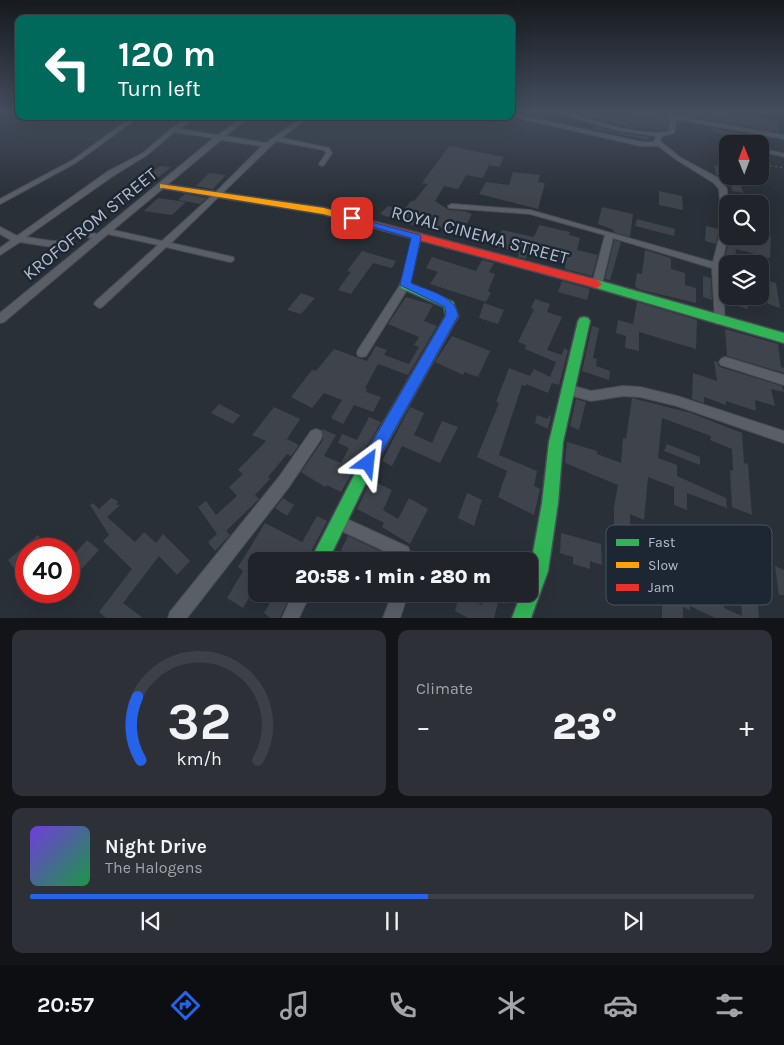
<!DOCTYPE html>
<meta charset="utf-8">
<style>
body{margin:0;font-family:Karla,sans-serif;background:#2d3036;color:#f1f3f6;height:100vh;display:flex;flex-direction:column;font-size:19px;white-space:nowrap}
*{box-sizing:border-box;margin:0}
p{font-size:16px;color:#a2a4a8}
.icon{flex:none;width:28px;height:28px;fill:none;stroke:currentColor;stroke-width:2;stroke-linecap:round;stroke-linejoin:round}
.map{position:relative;height:618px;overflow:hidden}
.details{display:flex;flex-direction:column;gap:12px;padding:12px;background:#121417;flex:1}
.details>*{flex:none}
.banner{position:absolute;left:15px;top:15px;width:500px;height:105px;border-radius:10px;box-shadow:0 5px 20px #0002,0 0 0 1px #3d4147;background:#00695c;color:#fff;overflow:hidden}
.needle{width:32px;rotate:359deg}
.fabs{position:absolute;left:719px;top:135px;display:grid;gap:10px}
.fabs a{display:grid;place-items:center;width:50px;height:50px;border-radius:10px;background:#20242a;box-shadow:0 5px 20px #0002,0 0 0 1px #3d4147;font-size:25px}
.speed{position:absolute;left:15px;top:538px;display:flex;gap:10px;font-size:25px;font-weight:700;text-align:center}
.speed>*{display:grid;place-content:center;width:65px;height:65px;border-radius:50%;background:#20242a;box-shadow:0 5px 20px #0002,0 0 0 1px #3d4147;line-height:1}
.speed .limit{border:8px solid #d22;background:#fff;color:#111}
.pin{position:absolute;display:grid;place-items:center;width:42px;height:42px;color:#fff;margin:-21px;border-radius:10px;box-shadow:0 2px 8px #0006}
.me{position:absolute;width:55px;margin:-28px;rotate:30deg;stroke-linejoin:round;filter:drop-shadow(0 0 4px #0008)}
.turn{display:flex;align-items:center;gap:18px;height:105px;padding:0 20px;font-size:22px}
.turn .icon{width:65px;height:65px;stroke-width:2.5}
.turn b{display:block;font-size:35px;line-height:42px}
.big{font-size:38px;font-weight:800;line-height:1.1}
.details .tile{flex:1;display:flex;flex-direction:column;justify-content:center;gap:8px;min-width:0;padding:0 18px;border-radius:10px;background:#2d3036}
.details .dial{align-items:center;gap:0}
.dial svg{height:130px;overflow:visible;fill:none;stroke:#3d4147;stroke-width:7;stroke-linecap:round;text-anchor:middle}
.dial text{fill:#f1f3f6;stroke:none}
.song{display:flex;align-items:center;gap:15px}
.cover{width:60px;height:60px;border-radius:8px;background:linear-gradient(135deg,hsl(260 70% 55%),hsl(140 70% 35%))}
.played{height:5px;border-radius:2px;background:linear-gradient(90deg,#2563eb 55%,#3d4147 55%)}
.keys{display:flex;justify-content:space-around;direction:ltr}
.heat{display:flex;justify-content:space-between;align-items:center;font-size:28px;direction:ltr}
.details .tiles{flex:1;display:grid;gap:12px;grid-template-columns:1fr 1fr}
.tile:last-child{grid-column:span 2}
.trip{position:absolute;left:248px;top:552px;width:290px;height:50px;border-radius:10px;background:#20242a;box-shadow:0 5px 20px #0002,0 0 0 1px #3d4147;font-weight:800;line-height:50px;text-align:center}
.dock{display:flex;height:80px;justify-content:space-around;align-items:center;background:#0d0e11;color:#a2a4a8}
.dock .icon{width:35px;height:35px}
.dock .current{color:#2563eb}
.dock b{font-size:22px;color:#f1f3f6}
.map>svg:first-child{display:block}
.building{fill:#3f444c}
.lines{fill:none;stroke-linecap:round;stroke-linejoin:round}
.lane-casing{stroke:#484c55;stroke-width:5}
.street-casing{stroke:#484c55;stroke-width:2}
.fast-casing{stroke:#484c55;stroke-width:3}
.slow-casing{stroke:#484c55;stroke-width:3}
.jam-casing{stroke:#484c55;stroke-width:3}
.path{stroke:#5c6268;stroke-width:1;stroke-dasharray:2.5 2.5;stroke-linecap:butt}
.lane{stroke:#5a5e66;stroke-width:3}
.street{fill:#5a5e66;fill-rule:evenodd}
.fast{fill:#30b455;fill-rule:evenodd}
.slow{fill:#ff9f0a;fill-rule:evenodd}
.jam{fill:#e5322d;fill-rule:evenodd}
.route{fill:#2563eb;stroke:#184099}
.labels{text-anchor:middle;stroke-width:5;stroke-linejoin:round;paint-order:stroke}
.street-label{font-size:18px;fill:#b4bcc9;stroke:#1d2633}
.key{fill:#1d2633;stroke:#4a5360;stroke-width:1}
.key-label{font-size:14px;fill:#b4bcc9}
</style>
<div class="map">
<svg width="784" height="618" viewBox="0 0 784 618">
<rect width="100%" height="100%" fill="#2a3038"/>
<g class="building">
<path d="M583,112L616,115L644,112L668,119L667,129L632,128L581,115Z"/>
<path d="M688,112H724L776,121L779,132L687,116Z"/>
<path d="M595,126L615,132L650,137L649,140L593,129Z"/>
<path d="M712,128L761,137L762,144L733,142V137L713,132Z"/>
<path d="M449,146L504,157L499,167L489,165L483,178L466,175L458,189L444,186L435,201L449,210L464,211L472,214L461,234L418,221L415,226L380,214L388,206L403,211L411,201H414L428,184L422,183Z"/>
<path d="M714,165L728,168V177L716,175Z"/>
<path d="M160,166L171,167L159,177L148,176Z"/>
<path d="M513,172L540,175L538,182L545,183L538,209L479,194L486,182L509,185Z"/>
<path d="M209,173L226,175L213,189L196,186Z"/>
<path d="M730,176H739L743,193L732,191Z"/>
<path d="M659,191L682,196L683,210L659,205Z"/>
<path d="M120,193L137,195L120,207L104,205Z"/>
<path d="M185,194L207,198L200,204L178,200Z"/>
<path d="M158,198L186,202L172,215L144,211Z"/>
<path d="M602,207L633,214L630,237L613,232L614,230L598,224Z"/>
<path d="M637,219L675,229L674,236L635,226Z"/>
<path d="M539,225L570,232L569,235L580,238L577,250L598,255L592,276L565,269V265L527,255L526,259L518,257L519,252L495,246L502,230L534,237Z"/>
<path d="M706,226L719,229L716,244L705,241Z"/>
<path d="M760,228L768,230L769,236H771L770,258L736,249L735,259L725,256L730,237L743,241V237L760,241Z"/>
<path d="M614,240L621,242L610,280L605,279Z"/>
<path d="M645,250L671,258V269L685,273V285L696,288V303L638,289L635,286L637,273L642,274Z"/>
<path d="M362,251L396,261L392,268L373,263L351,294L338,290L351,272L347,271Z"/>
<path d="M432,257L476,271L482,260L494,263L489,272L495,274L488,291L491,293L486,302L430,284L438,272L426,268Z"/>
<path d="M703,276L711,278L712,300L703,297Z"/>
<path d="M764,280L776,283L780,308L768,304Z"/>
<path d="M562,281L590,289L587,300L558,292Z"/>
<path d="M724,284L728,285V296H747L748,309L726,302Z"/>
<path d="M301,293L315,298L301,314L287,310Z"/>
<path d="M406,297L433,305L424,321L437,326L408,375L378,364L365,388L367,389L366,392L381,397L373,412L354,405L343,424L331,418L342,400L324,393L312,408L291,397L312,370L316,371L334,349L367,361L376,346L387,350L384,355L409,364L419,347L414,345L419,337L388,324Z"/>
<path d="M535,299L550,304L547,312L562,317L547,350L562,355L564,348L568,350L559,385L552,383L548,393L526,384V386L522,385L499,455L537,471L534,486L540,489L534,515L498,497L507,471L477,457L499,403L496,402L509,368L530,376L534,369L550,377L556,362L525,349L526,345L518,342L534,309L531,308Z"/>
<path d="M637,302L697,320L696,349L639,332V351L625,348L626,336L616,333L618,320L633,324Z"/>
<path d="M484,303L504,310L498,324L479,318Z"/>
<path d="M592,326L599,328L593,358L597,359L596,366L610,371L609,380L582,371Z"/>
<path d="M725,329L778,344L781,367L784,368V373L727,356Z"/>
<path d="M452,336L490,351L478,377L464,372L463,375L435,362Z"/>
<path d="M714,361L717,362L720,367L782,386L784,392L771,389L775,406L755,400L756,411L726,401V405L704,397V403L692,399L693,373L717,381Z"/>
<path d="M632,398L691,413L742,433L744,463L748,464L752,515L732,507L730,470L733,471L732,449L710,440L711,436L662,418L658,458L677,465V476L726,498L727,508L687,493V510L674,505V487L648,477L644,520L630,514V535L652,543V554L684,568V593L700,600V572L722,581L724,608L742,616L740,585L735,583L733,543L754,551L759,618H715L690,606V610L683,607V618H662V598L658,596L659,578L654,576V563L614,548V507L618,485L565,463L567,442L597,451V454L621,463L623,438L626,439Z"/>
<path d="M576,399L586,402L579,430L570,426Z"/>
<path d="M219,404L240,415L233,424L211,413Z"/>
<path d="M274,407L300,419L287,439L299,445L291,456L287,454L268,477L270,479L255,495L259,499L226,531L230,535L215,551L208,542L217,534L198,507L206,501L216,515L237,496L229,487L243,474L238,470L266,441L252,435Z"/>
<path d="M410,407L424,413L414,435L432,443L442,421L458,427L440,463L402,446L392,466L382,461Z"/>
<path d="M537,415L548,419L549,415L551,416L548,429L535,423Z"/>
<path d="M369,417L381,422L341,492L327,485L325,487L301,472L323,440L322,429L336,435L324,456L341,463L349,448L338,443L342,434L357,440Z"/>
<path d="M667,444L700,457V465L664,451Z"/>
<path d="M371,480L392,490L383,510L398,519L409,498L428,509L410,544L382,527L384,523L357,509Z"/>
<path d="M467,493L482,500L474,526L458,518Z"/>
<path d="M111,498L118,501L116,505H120L107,517L135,542L144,532L156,543L163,534L190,561L177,575L159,556L123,603L143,618H106L99,612L132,569L103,541L109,535L90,505L93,503L99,509Z"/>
<path d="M283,498L294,505L287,516L275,508Z"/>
<path d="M317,516L327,521L306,561H281L273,557L270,561H256V586L243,608L227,598L243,571L238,567L265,523L302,542Z"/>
<path d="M561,533L601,544L602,565L590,561V569L573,564V557L560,553Z"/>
<path d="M38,535L49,549H26V585L8,560Z"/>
<path d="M348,536L382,552L378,561H363L341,550Z"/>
<path d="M87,540L99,550L69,583V560Z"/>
<path d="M775,566L784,570V595H779Z"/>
<path d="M275,594H291L280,618H270L264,613Z"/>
<path d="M460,594L482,605L484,595L481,594H507L505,604L498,602L494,618H468L455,611Z"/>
</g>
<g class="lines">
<g class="lane-casing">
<path id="lane" d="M760,150L784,155"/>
</g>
<g class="street-casing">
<g id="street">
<path d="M554,112H565C591,120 643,138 669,131L670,118L646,112L671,115V112H677L676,116L784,135V139L676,119L674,133L662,136L660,141L681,158L720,179L727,189L728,236L721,266L725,321L724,324H716L715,321L712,268L613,238L602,284L597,287L592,284L605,235L530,214L449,208L448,206L452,204L530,210L713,262L722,226L719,189L714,183L677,160L658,146H641L509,116H511V113L641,142H654L656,136L616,130Z"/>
<path d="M133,116H140L77,162L0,204V199L73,160Z"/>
<path d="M190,116H197L179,129L218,135L244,116H251L225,136L266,143L301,118H305V120L281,138L329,148L332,153L324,165L322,166L319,164L326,153L324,150L276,141L171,243L233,257L234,259L233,261L230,262L166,247L102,307L99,308L94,304L96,301L158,245L108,234L4,322L0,323V313L92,238L79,236L62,245L52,247L20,242L0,255V248L11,240L0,234V227L17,236L107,172L143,153L171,129ZM174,132L214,138L97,234L78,230L57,241H52L26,237L113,176L147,155ZM221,140L262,146L216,192L162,241L113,230Z"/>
<path d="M417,234L421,237L410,285L366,356L362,357L358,356L357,353L358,350L400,285L413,237Z"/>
<path d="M725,357L784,375V385L721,365L719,362L721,359Z"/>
<path d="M570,385L591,391L623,386L640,387L677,396L784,431V443L677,406L640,397L623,396L591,401L566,394L564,390L566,386Z"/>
<path d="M316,429L321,431L322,435L321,439L289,487L187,618H168L170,612L279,477L311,431Z"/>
<path d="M338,515L408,547L414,561H398L397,557L333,527L331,522L333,517Z"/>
<path d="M293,594H310L299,618H282Z"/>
<path d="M392,594H408L400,618H383Z"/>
</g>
</g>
<g class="fast-casing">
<g id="fast">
<path d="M597,280L784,333V343L593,287L592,284L593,281Z"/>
<path d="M405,281L453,302L458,316L373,468L328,561H310L363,458L446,316L444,307L401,288L400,285Z"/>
<path d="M584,317L588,318L590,321L563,442L558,503L548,571L531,618H512L521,594H529V575L542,503L549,442L578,321L580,318Z"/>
</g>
</g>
<g class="slow-casing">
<path id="slow" d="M160,184L324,208L370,221L372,223L367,226L323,214L163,188H160Z"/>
</g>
<g class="jam-casing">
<path id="jam" d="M367,220L597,280L602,284L597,288L364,225L362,223Z"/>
</g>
<g class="path">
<path d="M723,156L728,157"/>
<path d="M760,164L784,168"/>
</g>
<use href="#lane" class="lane"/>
<use href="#street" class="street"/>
<use href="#fast" class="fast"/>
<use href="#slow" class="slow"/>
<use href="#jam" class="jam"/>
</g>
<linearGradient id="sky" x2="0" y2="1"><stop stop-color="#171a1f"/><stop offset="0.56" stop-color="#444e5e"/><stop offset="1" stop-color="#444e5e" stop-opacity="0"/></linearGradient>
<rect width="784" height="199" fill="url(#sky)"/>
<path class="route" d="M349,216L420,235L421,237L411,283C426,290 457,296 458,316L373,468L368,470L363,468L360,463L363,458L446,315L445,307L400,285L411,238L349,220Z"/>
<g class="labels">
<g class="street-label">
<text transform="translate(90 224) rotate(-39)" y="6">KROFOFROM STREET</text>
<text transform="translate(480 235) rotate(15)" y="6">ROYAL CINEMA STREET</text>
</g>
</g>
<rect x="606" y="525" width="166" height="80" rx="8" class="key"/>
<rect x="616" y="539" width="23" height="7" fill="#30b455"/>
<rect x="616" y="562" width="23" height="6" fill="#ff9f0a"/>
<rect x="616" y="584" width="23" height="7" fill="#e5322d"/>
<g class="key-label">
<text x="648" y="547">Fast</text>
<text x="648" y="570">Slow</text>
<text x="648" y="592">Jam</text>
</g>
</svg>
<div class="fabs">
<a><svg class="needle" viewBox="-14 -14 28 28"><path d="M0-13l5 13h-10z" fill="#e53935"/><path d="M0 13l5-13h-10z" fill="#a2a4a8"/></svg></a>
<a><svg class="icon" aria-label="search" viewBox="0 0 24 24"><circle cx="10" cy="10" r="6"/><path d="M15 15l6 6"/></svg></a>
<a><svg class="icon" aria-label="layers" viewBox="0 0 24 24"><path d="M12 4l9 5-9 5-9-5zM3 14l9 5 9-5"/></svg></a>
</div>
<div class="speed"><div class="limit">40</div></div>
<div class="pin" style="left:352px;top:218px;background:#d93025"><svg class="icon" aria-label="arrive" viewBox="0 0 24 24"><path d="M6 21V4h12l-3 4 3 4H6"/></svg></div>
<svg class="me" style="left:368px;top:463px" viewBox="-20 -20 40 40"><path d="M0-17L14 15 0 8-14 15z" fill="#2563eb" stroke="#fff" stroke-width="4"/></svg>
<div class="trip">20:58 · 1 min · 280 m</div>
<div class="banner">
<div class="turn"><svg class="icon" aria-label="left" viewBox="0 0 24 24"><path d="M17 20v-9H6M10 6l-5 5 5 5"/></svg><div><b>120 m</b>Turn left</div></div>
</div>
</div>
<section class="details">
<div class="tiles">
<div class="tile dial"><svg viewBox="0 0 100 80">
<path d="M14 69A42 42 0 1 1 86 69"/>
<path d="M14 69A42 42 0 0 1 12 30" stroke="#2563eb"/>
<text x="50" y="56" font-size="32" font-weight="700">32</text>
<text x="50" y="72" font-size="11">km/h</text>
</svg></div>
<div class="tile"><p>Climate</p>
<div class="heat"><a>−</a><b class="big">23°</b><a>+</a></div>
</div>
<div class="tile">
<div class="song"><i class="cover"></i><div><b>Night Drive</b><p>The Halogens</p></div></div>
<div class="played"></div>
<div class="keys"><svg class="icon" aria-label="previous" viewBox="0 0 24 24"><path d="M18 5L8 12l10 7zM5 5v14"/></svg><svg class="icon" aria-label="pause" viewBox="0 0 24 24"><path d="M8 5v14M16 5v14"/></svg><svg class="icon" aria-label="next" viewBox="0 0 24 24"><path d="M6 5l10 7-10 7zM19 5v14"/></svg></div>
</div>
</div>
</section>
<nav class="dock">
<b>20:57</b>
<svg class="icon current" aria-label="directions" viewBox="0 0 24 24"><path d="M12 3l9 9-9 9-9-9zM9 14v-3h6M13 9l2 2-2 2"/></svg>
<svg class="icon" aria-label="music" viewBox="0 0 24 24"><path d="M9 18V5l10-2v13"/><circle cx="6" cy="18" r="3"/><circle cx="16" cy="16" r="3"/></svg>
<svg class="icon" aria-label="phone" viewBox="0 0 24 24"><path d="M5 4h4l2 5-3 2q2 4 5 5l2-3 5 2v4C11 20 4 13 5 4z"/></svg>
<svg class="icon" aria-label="climate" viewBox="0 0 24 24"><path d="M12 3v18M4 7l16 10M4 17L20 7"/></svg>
<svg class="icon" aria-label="car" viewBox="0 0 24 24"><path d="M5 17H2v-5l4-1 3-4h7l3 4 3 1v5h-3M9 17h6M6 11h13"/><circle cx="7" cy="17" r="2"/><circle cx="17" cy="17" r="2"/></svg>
<svg class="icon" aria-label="filters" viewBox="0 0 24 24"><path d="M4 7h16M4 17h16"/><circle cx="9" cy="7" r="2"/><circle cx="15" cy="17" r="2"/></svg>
</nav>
